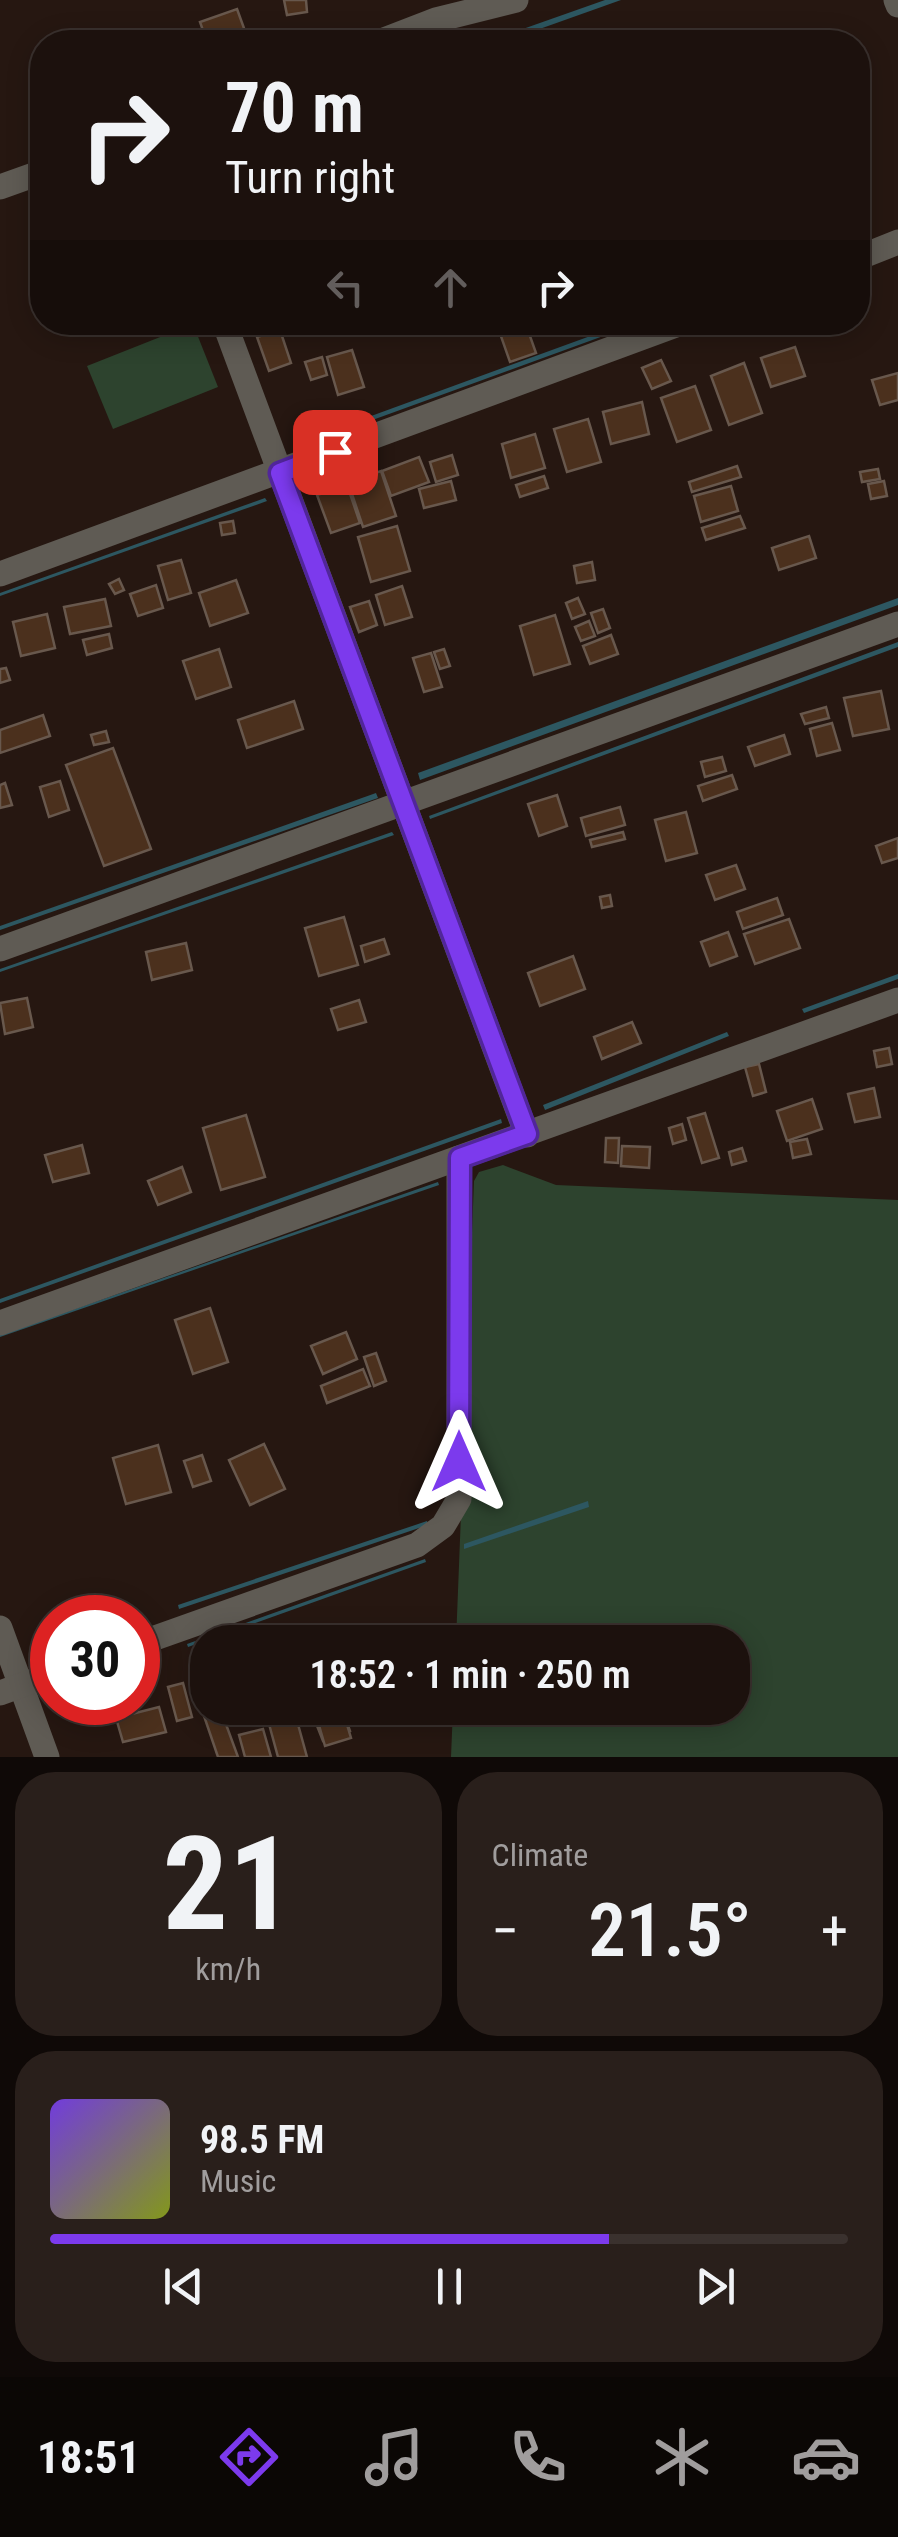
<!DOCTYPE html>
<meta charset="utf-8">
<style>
body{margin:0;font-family:"Roboto Condensed",sans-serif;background:#291f1b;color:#f1f3f6;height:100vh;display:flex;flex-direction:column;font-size:38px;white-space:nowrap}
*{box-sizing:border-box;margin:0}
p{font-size:32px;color:#a09d9d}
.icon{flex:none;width:55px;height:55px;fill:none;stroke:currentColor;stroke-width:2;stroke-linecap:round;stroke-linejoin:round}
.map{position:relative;height:1757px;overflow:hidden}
.panel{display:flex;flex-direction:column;gap:15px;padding:15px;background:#0f0907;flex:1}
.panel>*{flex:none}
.guide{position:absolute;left:30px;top:30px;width:840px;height:305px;border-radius:40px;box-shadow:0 5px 25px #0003,0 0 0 2px #3a312e;background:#1c110d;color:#f1f3f6;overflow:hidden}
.speed{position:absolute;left:30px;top:1595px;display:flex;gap:20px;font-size:50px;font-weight:700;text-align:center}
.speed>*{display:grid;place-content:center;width:130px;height:130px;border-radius:50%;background:#1c110d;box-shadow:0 5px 25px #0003,0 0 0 2px #3a312e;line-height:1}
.speed .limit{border:15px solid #d22;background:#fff;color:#111}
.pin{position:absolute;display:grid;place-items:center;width:85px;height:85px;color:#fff;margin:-42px;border-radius:20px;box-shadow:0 5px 15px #0006}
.me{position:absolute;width:110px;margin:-55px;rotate:0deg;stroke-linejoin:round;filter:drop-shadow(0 0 8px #0008)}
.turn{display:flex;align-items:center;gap:35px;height:210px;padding:0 30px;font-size:45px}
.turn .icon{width:130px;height:130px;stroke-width:2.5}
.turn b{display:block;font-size:70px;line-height:85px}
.lanes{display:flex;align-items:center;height:95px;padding:0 30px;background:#0003;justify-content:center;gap:50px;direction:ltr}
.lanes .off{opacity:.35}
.big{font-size:75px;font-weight:600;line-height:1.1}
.panel .card{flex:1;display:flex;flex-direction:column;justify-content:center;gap:15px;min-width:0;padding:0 35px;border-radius:40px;background:#291f1b}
.panel .dial{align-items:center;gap:0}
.dial b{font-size:130px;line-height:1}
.song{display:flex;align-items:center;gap:30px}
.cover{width:120px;height:120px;border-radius:15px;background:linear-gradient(135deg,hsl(260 70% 55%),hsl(70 70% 35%))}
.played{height:10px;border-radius:5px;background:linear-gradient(90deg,#7c3aed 70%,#3a312e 70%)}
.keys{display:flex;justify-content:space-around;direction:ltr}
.heat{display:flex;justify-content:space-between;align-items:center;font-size:55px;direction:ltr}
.panel .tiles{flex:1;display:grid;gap:15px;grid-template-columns:1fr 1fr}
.card:last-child{grid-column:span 2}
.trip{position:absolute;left:190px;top:1625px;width:560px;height:100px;border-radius:40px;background:#1c110d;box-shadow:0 5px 25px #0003,0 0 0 2px #3a312e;font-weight:600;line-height:100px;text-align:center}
.dock{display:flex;height:160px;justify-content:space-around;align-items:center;background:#0b0705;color:#a09d9d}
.dock .icon{width:70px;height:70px}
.dock .current{color:#7c3aed}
.dock b{font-size:45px;color:#f1f3f6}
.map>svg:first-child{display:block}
.green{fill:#2d432e}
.water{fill:#2d5761}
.building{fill:#4b301d;stroke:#68584d;stroke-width:2.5}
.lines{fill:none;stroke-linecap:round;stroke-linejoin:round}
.minor{stroke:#5f5b54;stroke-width:25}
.route-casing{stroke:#51269a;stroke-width:25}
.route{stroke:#7c3aed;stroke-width:18}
</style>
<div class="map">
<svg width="898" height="1757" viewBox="0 0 898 1757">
<rect width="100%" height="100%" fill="#261711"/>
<g class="green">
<path d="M193,324L218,387L113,429L87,366Z"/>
<path d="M503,1165L556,1185L898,1200V1757H451L453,1708H732V1642H456L474,1181L479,1172Z"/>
</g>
<g class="water">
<path d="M605,0H621L503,42H486Z"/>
<path d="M626,323H639L301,446L300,442Z"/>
<path d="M265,498L267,501L0,596V593Z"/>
<path d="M898,598V605L420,780L418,773Z"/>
<path d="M898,642V647L430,819L429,816Z"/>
<path d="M376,793L378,798L0,930V926Z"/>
<path d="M392,832L394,835L0,972V969Z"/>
<path d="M898,974V979L804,1013L802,1009Z"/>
<path d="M727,1032L729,1036L545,1110L543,1105Z"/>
<path d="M501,1119L502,1123L0,1303V1299Z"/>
<path d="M438,1182L439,1185L0,1337V1335Z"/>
<path d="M588,1501L589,1507L464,1549V1544Z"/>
<path d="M427,1521L428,1525L179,1609L178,1605Z"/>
<path d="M425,1559L426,1562L188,1647L187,1644Z"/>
</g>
<g class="building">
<path d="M284,0H306L307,12L287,15Z"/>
<path d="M237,9L249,42H207L200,22Z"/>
<path d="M706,30L709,42H687L686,35Z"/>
<path d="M413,322H439L415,330Z"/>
<path d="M496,322H525L536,353L510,362Z"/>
<path d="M280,330L291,363L269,371L257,337Z"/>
<path d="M795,347L805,376L771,387L761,358Z"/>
<path d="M352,350L364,387L338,395L327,357Z"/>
<path d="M322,357L327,375L311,380L305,362Z"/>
<path d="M661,360L671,381L652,389L642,368Z"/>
<path d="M744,363L762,413L729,425L711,376Z"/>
<path d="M898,373V400L880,405L872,380Z"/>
<path d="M695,386L711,430L677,442L661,398Z"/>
<path d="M642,402L649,434L611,444L603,412Z"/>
<path d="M588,419L601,462L567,472L554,429Z"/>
<path d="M535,434L545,468L511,478L502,444Z"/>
<path d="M452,455L458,475L436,482L430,462Z"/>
<path d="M419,457L429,482L391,496L382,471Z"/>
<path d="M737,466L741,477L692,492L689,482Z"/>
<path d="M878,469L880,479L862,482L860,472Z"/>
<path d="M381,471L396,516L363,527L348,482Z"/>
<path d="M544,476L548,488L520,497L516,485Z"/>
<path d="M451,481L456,500L424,508L419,489Z"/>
<path d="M884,481L887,496L871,499L868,484Z"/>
<path d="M347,485L360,523L331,533L317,495Z"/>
<path d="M731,486L738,511L701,522L694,496Z"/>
<path d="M740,516L745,528L706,540L702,528Z"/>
<path d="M233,521L235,533L222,535L220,523Z"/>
<path d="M397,526L410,571L371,582L358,537Z"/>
<path d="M809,536L816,558L779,570L772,548Z"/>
<path d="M181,560L191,593L168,600L158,566Z"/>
<path d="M592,562L595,580L577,583L574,566Z"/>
<path d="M119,579L124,590L115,594L109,584Z"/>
<path d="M236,580L248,613L210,626L199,593Z"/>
<path d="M156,585L163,608L138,616L130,594Z"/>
<path d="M402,586L412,617L385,625L376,595Z"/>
<path d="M578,598L585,614L572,619L566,603Z"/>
<path d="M105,599L111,626L70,634L64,607Z"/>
<path d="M369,601L377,625L359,632L350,607Z"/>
<path d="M603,609L610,628L598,633L591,613Z"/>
<path d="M47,614L55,648L21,656L13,622Z"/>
<path d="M555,615L570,664L534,675L520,626Z"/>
<path d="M589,621L595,636L581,641L575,627Z"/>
<path d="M109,634L112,648L87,655L83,640Z"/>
<path d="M611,635L618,654L590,664L583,646Z"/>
<path d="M219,649L231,687L196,699L183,661Z"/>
<path d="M444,649L450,666L440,669L434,652Z"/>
<path d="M431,653L442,687L424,692L413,658Z"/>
<path d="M6,668L10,680L0,683V669Z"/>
<path d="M881,691L889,729L853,736L844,698Z"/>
<path d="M294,701L303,729L247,748L238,720Z"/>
<path d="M826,707L829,718L805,724L801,714Z"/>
<path d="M43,715L50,736L0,753V730Z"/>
<path d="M832,723L840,750L817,756L810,729Z"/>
<path d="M106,731L109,742L94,745L91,735Z"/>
<path d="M784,735L790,754L755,766L748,747Z"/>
<path d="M113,748L151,849L104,866L66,765Z"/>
<path d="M722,757L726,771L705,777L701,762Z"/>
<path d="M732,775L737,789L703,801L698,786Z"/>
<path d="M60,781L69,810L49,817L40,787Z"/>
<path d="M5,783L12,805L0,808V785Z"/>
<path d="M557,795L567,826L539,836L528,804Z"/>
<path d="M620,807L625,825L586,836L581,818Z"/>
<path d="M686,812L697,853L666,861L655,820Z"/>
<path d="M623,832L625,839L592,847L590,840Z"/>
<path d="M898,838V858L882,863L876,846Z"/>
<path d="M736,865L745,889L715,900L706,875Z"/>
<path d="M610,895L612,906L602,908L600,897Z"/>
<path d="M777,898L783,915L743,929L737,912Z"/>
<path d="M344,917L358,965L319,976L305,928Z"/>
<path d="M789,919L800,948L755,964L744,934Z"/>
<path d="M728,932L737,956L710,966L701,942Z"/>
<path d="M384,939L389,954L365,962L361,946Z"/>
<path d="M186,943L192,970L152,980L146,952Z"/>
<path d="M573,956L585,989L540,1006L528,973Z"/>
<path d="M27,998L33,1027L5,1034L0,1003Z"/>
<path d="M359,1000L366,1022L338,1030L331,1009Z"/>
<path d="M632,1022L641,1043L602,1059L594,1037Z"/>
<path d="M889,1048L892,1064L877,1067L874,1051Z"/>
<path d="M759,1064L766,1092L753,1096L745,1067Z"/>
<path d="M874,1088L880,1117L855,1122L848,1094Z"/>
<path d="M812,1099L822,1129L787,1141L777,1111Z"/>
<path d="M705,1113L719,1158L702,1163L688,1118Z"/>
<path d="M246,1115L265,1177L221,1190L203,1128Z"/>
<path d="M682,1124L686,1140L673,1144L669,1128Z"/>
<path d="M606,1138H619L618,1163L605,1162Z"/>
<path d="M807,1139L811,1154L793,1158L790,1142Z"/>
<path d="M82,1145L89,1173L53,1182L45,1155Z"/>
<path d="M622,1146L650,1147L649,1168L621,1166Z"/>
<path d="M742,1148L746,1161L732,1165L729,1152Z"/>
<path d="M182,1167L191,1192L158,1205L148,1181Z"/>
<path d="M210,1308L228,1362L193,1374L175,1320Z"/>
<path d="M346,1332L357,1359L323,1374L311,1346Z"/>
<path d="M376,1353L386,1381L374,1386L364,1357Z"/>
<path d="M363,1369L370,1386L327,1403L321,1386Z"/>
<path d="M264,1444L285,1489L250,1505L229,1460Z"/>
<path d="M158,1445L171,1492L126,1504L113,1458Z"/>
<path d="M202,1455L211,1481L193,1487L184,1461Z"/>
<path d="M183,1683L192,1717L177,1721L168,1687Z"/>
<path d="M159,1707L166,1732L123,1742L116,1718Z"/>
<path d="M220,1708L238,1757H218L203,1713Z"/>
<path d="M310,1708H342L350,1731L323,1741Z"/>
<path d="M314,1708H342L351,1738L325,1746Z"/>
<path d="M296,1717L307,1757H278L269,1724Z"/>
<path d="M263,1729L271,1757H245L239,1735Z"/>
</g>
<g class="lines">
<g class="minor">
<path d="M896,0L898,5"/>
<path d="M379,42L436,20L516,0"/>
<path d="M0,187L42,172"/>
<path d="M858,258L898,242"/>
<path d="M224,322L527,1135"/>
<path d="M0,574L684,322"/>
<path d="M0,949L898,624"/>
<path d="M0,1323L898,1000"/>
<path d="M0,1628L47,1757"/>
<path d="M138,1644L417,1545L443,1526L459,1499V1158"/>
<path d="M0,1693L52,1674"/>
</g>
</g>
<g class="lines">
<g class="route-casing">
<path id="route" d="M335,452L280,473L527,1134L460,1158L459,1462"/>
</g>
<use href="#route" class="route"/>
</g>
</svg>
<div class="speed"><div class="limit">30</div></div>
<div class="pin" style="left:335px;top:452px;background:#d93025"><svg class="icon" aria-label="arrive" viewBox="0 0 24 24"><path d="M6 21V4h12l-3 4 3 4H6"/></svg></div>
<svg class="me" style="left:459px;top:1462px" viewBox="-20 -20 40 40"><path d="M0-17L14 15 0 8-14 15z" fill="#7c3aed" stroke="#fff" stroke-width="4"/></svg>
<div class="trip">18:52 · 1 min · 250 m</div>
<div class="guide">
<div class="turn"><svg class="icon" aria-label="right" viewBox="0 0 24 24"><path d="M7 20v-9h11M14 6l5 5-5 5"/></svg><div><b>70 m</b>Turn right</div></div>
<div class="lanes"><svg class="icon off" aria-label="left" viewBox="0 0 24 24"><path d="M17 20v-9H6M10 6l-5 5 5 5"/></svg><svg class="icon off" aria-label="ahead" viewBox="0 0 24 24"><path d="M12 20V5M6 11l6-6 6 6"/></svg><svg class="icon" aria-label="right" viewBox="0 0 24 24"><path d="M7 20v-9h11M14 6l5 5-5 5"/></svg></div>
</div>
</div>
<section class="panel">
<div class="tiles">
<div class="card dial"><b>21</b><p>km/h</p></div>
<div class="card"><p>Climate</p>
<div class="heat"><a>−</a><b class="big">21.5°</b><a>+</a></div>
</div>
<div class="card">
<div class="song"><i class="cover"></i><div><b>98.5 FM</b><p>Music</p></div></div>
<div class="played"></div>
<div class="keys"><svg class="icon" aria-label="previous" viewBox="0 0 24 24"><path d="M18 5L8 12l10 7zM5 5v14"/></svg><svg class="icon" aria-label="pause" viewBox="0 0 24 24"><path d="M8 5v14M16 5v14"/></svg><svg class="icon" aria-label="next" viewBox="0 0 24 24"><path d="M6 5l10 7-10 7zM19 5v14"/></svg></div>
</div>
</div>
</section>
<nav class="dock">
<b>18:51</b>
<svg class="icon current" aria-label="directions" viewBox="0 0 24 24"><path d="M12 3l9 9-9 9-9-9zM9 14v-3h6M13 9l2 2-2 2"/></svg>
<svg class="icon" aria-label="music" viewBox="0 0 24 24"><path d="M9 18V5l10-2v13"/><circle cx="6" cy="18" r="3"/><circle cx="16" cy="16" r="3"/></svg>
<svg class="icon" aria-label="phone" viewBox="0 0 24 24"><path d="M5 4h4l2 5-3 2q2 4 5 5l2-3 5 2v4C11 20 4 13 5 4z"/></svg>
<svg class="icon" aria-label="climate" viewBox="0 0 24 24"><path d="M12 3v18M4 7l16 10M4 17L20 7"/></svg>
<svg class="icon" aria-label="car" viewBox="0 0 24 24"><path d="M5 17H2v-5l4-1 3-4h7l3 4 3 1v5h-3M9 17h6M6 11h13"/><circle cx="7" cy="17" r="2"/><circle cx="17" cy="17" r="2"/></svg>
</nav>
